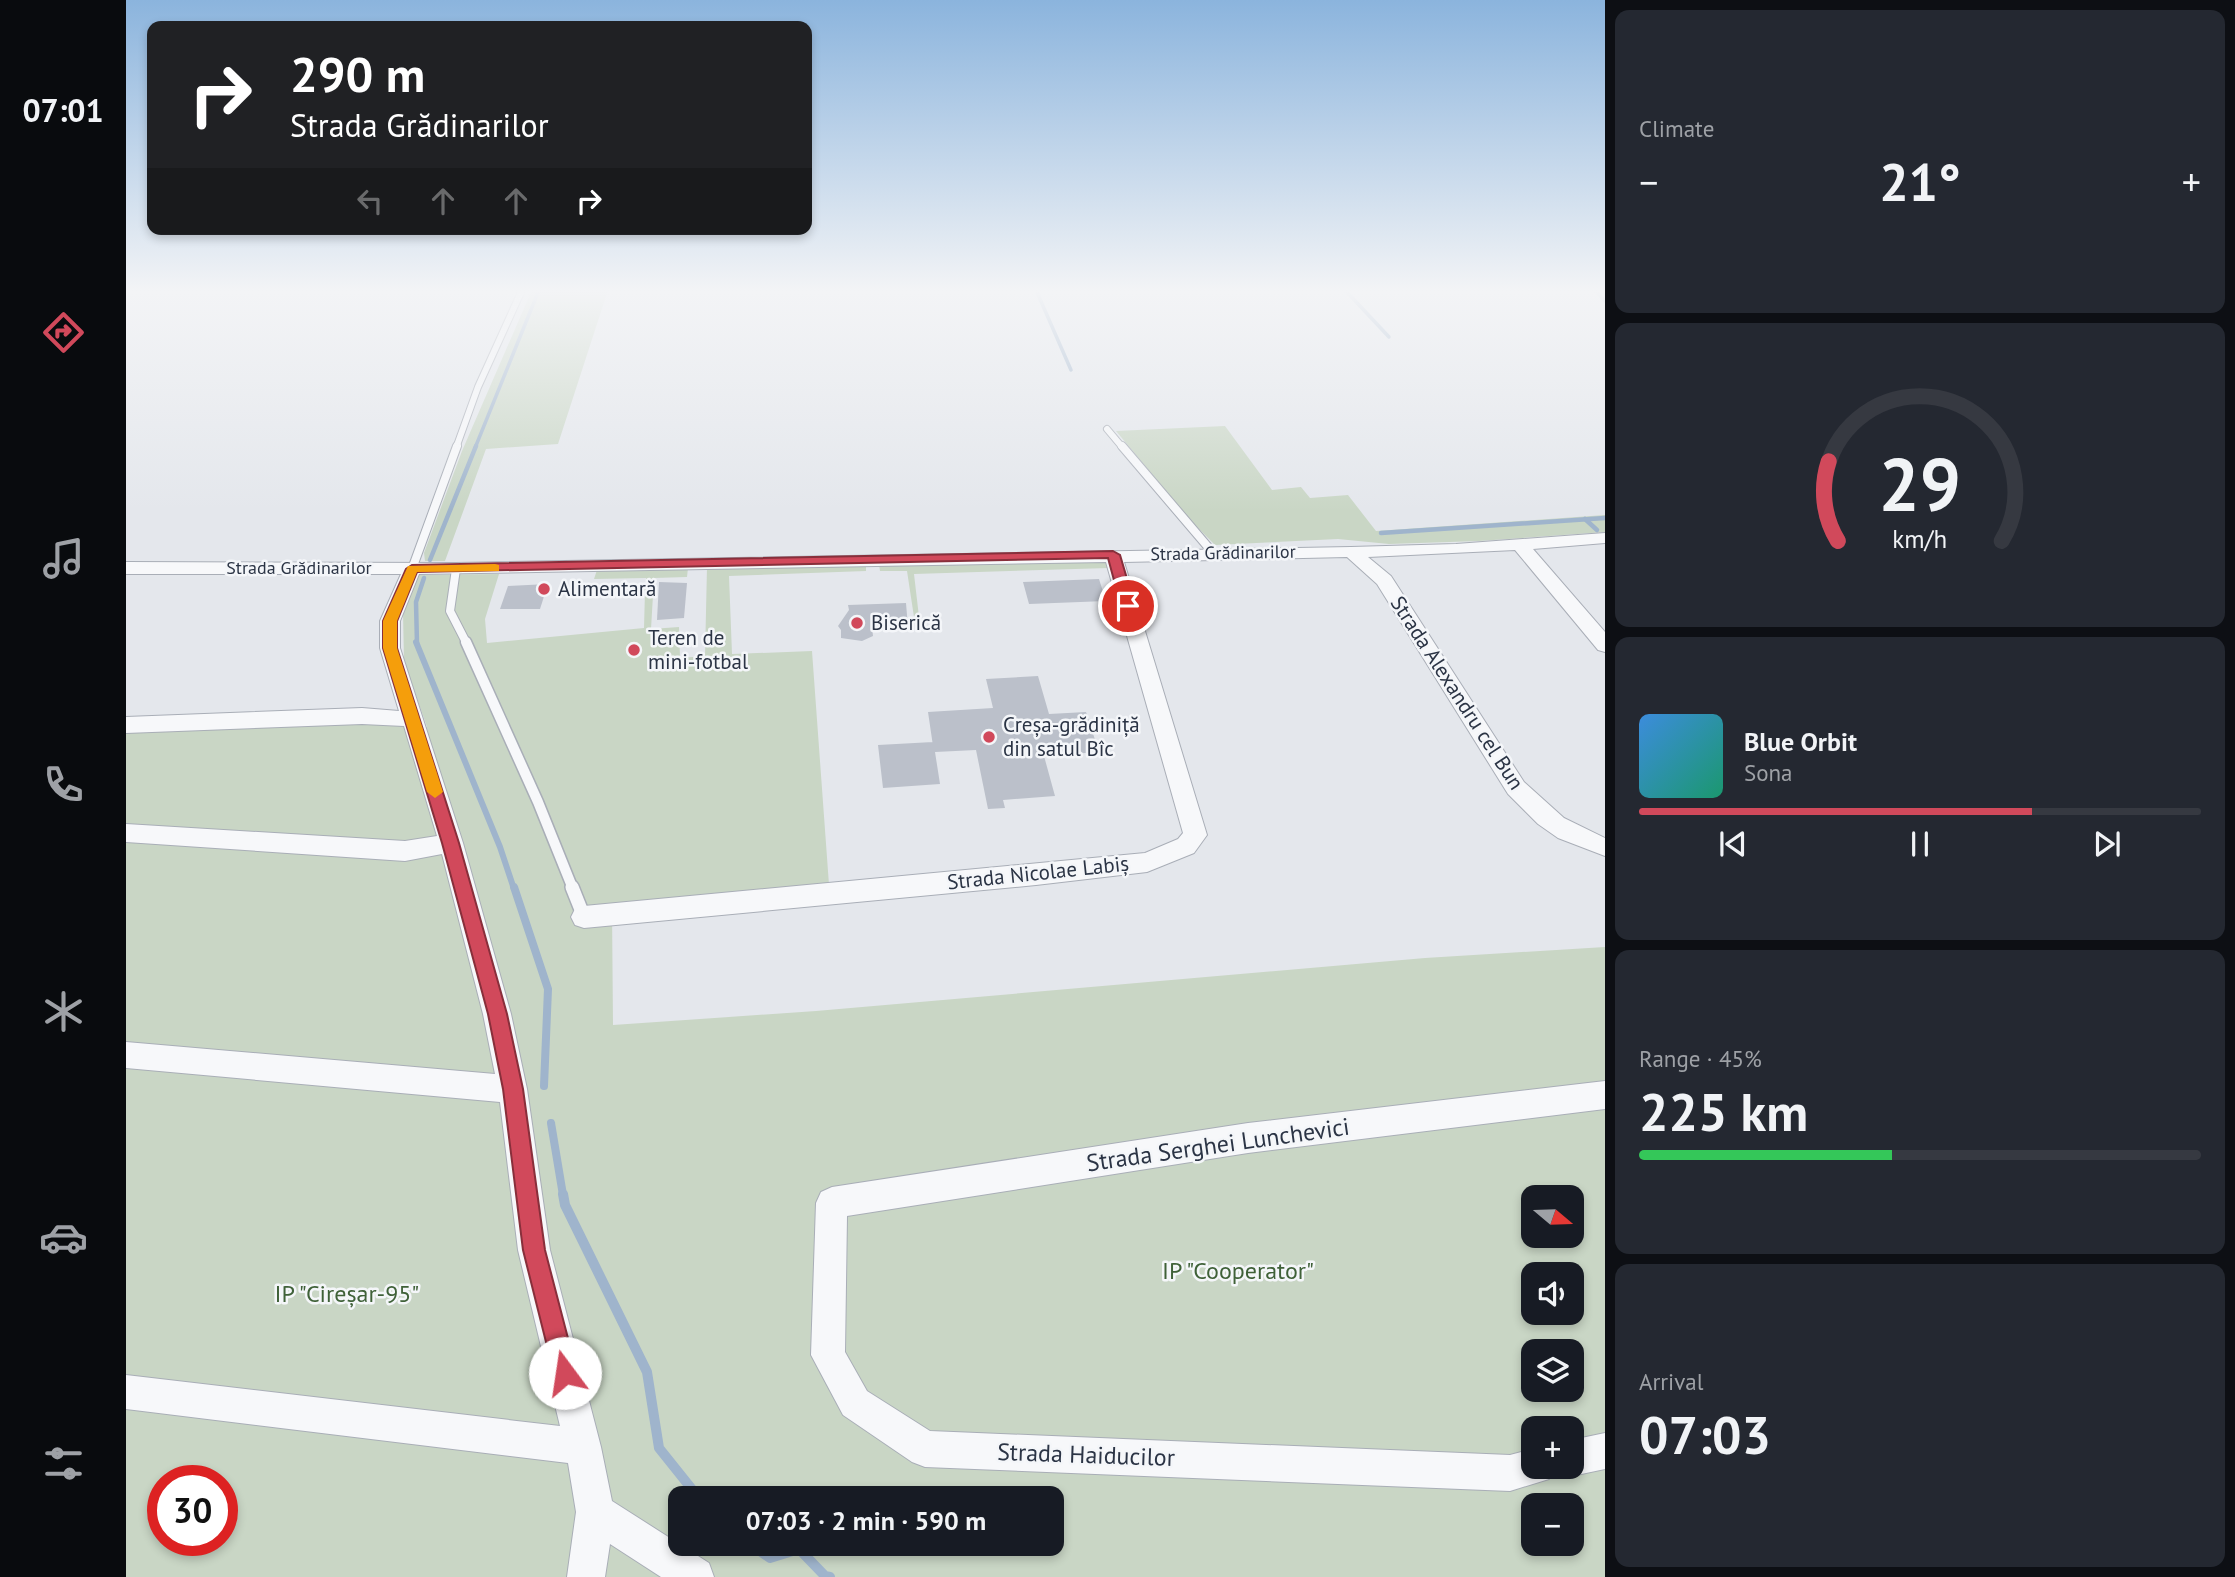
<!DOCTYPE html>
<meta charset="utf-8">
<style>
body{margin:0;font-family:"PT Sans",sans-serif;background:#242831;color:#f1f3f6;height:100vh;display:flex;flex-direction:column;font-size:26px;white-space:nowrap}
*{box-sizing:border-box;margin:0}
p{font-size:23px;color:#9ea1a6}
.icon{flex:none;width:38px;height:38px;fill:none;stroke:currentColor;stroke-width:2;stroke-linecap:round;stroke-linejoin:round}
.map{position:relative;flex:1;overflow:hidden}
.sheet{display:flex;flex-direction:column;gap:10px;padding:10px;background:#0d0f14;width:630px}
.sheet>*{flex:none}
.banner{position:absolute;left:21px;top:21px;width:665px;height:214px;border-radius:14px;box-shadow:0 4px 10px #0003;background:#202124;color:#fff;overflow:hidden}
.needle{width:46px;rotate:109deg}
.buttons{position:absolute;left:1395px;top:1185px;display:grid;gap:14px}
.buttons a{display:grid;place-items:center;width:63px;height:63px;border-radius:14px;background:#171b24;box-shadow:0 4px 10px #0003;font-size:35px}
.speed{position:absolute;left:21px;top:1465px;display:flex;gap:14px;font-size:35px;font-weight:700;text-align:center}
.speed>*{display:grid;place-content:center;width:91px;height:91px;border-radius:50%;background:#171b24;box-shadow:0 4px 10px #0003;line-height:1}
.speed .limit{border:10px solid #d22;background:#fff;color:#111}
.pin{position:absolute;display:grid;place-items:center;width:60px;height:60px;color:#fff;margin:-30px;border:4px solid #fff;border-radius:50%;box-shadow:0 2px 7px #0007}
.me{position:absolute;width:77px;margin:-38px;rotate:346deg;stroke-linejoin:round;filter:drop-shadow(0 0 5px #0008)}
.turn{display:flex;align-items:center;gap:24px;height:147px;padding:0 28px;font-size:32px}
.turn .icon{width:91px;height:91px;stroke-width:2.5}
.turn b{display:block;font-size:49px;line-height:60px}
.lanes{display:flex;align-items:center;height:66px;padding:0 28px;background:#0003;justify-content:center;gap:35px;direction:ltr}
.lanes .off{opacity:.35}
.big{font-size:52px;font-weight:600;line-height:1.1}
.sheet .widget{flex:1;display:flex;flex-direction:column;justify-content:center;gap:10px;min-width:0;padding:0 24px;border-radius:14px;background:#242831}
.sheet .dial{align-items:center;gap:0}
.dial svg{height:182px;overflow:visible;fill:none;stroke:#363941;stroke-width:7;stroke-linecap:round;text-anchor:middle}
.dial text{fill:#f1f3f6;stroke:none}
.song{display:flex;align-items:center;gap:21px}
.cover{width:84px;height:84px;border-radius:10px;background:linear-gradient(135deg,hsl(210 70% 55%),hsl(160 70% 35%))}
.played{height:7px;border-radius:4px;background:linear-gradient(90deg,#d1495b 70%,#363941 70%)}
.keys{display:flex;justify-content:space-around;direction:ltr}
.heat{display:flex;justify-content:space-between;align-items:center;font-size:38px;direction:ltr}
.charge{height:10px;border-radius:5px;background:linear-gradient(90deg,#34c759 45%,#363941 0)}
.trip{position:absolute;left:542px;top:1486px;width:396px;height:70px;border-radius:14px;background:#171b24;box-shadow:0 4px 10px #0003;font-weight:600;line-height:70px;text-align:center}
main{display:flex;flex:1;min-height:0}
.tabs{display:flex;flex-direction:column;width:126px;justify-content:space-around;align-items:center;background:#090b0e;color:#9ea1a6}
.tabs .icon{width:49px;height:49px}
.tabs .active{color:#d1495b}
.tabs b{font-size:32px;color:#f1f3f6}
.map>svg:first-child{display:block}
.green{fill:#c9d6c5;fill-rule:evenodd}
.lines{fill:none;stroke-linecap:round;stroke-linejoin:round}
.stream-far4{stroke:#9fb4cc;stroke-width:3.5}
.stream-far3{stroke:#9fb4cc;stroke-width:4.5}
.stream-far2{stroke:#9fb4cc;stroke-width:6}
.stream-far1{stroke:#9fb4cc;stroke-width:8}
.stream{stroke:#9fb4cc;stroke-width:10}
.building{fill:#bbc0ca}
.lane-far3-casing{stroke:#a9aeb7;stroke-width:8}
.lane-far2-casing{stroke:#a9aeb7;stroke-width:10}
.lane-far1-casing{stroke:#a9aeb7;stroke-width:13}
.lane-casing{stroke:#a9aeb7;stroke-width:16}
.street-casing{stroke:#a9aeb7;stroke-width:2}
.lane-far3{stroke:#f7f8fa;stroke-width:6}
.lane-far2{stroke:#f7f8fa;stroke-width:8}
.lane-far1{stroke:#f7f8fa;stroke-width:10}
.lane{stroke:#f7f8fa;stroke-width:13}
.street{fill:#f7f8fa;fill-rule:evenodd}
.route{fill:#d1495b;stroke:#882f3b;stroke-width:2}
.slow{fill:#f59e0b}
.poi-dot{fill:#d1495b;stroke:#f4f6f9;stroke-width:2.5}
.labels{text-anchor:middle;stroke-width:5;stroke-linejoin:round;paint-order:stroke}
.far-street-label{font-size:18px;fill:#2b3445;stroke:#f4f6f9}
.poi-label{font-size:21px;fill:#2b3445;stroke:#f4f6f9;text-anchor:start}
.street-label{font-size:21px;fill:#2b3445;stroke:#f4f6f9}
.near-street-label{font-size:24px;fill:#2b3445;stroke:#f4f6f9}
.near-park-label{font-size:24px;fill:#3f6138;stroke:#f4f6f9}
</style>
<main>
<nav class="tabs">
<b>07:01</b>
<svg class="icon active" aria-label="directions" viewBox="0 0 24 24"><path d="M12 3l9 9-9 9-9-9zM9 14v-3h6M13 9l2 2-2 2"/></svg>
<svg class="icon" aria-label="music" viewBox="0 0 24 24"><path d="M9 18V5l10-2v13"/><circle cx="6" cy="18" r="3"/><circle cx="16" cy="16" r="3"/></svg>
<svg class="icon" aria-label="phone" viewBox="0 0 24 24"><path d="M5 4h4l2 5-3 2q2 4 5 5l2-3 5 2v4C11 20 4 13 5 4z"/></svg>
<svg class="icon" aria-label="climate" viewBox="0 0 24 24"><path d="M12 3v18M4 7l16 10M4 17L20 7"/></svg>
<svg class="icon" aria-label="car" viewBox="0 0 24 24"><path d="M5 17H2v-5l4-1 3-4h7l3 4 3 1v5h-3M9 17h6M6 11h13"/><circle cx="7" cy="17" r="2"/><circle cx="17" cy="17" r="2"/></svg>
<svg class="icon" aria-label="filters" viewBox="0 0 24 24"><path d="M4 7h16M4 17h16"/><circle cx="9" cy="7" r="2"/><circle cx="15" cy="17" r="2"/></svg>
</nav>
<div class="map">
<svg width="1479" height="1577" viewBox="0 0 1479 1577">
<rect width="100%" height="100%" fill="#e4e7ec"/>
<g class="green">
<path d="M406,290H482L432,444L360,449L319,561H299L298,553L336,451Z"/>
<path d="M1099,426L1146,490L1175,487L1184,498L1222,495L1250,531L1479,515V532L1353,541L1263,544L1212,539L1089,545L1065,521L990,431Z"/>
<path d="M981,559L983,568L788,574L793,617H788L781,571H754L753,564Z"/>
<path d="M740,563V571L603,576L606,654L686,651L703,885L486,909L487,1025L690,1011L1299,958L1479,947V1577H0V730L244,722L301,727L278,661L277,613L290,575L373,574L359,619L361,643L518,628L519,591L516,588L520,584V578L468,579L471,570L562,568L561,577L528,578L525,629L553,627L554,658L579,656L581,567ZM1407,1197H1446V1236H1407ZM1407,1274H1446V1312H1407ZM1407,1351H1446V1390H1407ZM1407,1428H1446V1466H1407ZM37,1480H96V1540H37ZM555,1498H926V1544H555ZM1407,1505H1446V1544H1407Z"/>
</g>
<g class="lines">
<g class="stream-far4">
<path d="M910,290L945,370"/>
<path d="M1219,290L1263,337"/>
<path d="M1469,290L1479,301"/>
<path d="M349,448L413,290"/>
</g>
<g class="stream-far3">
<path d="M1459,519L1471,530"/>
<path d="M1255,533L1479,518"/>
<path d="M304,560L350,446"/>
<path d="M291,644L290,602L298,578"/>
</g>
<path class="stream-far2" d="M290,642L374,847L388,889"/>
<g class="stream-far1">
<path d="M388,887L422,989L418,1086"/>
<path d="M425,1123L437,1195"/>
</g>
<g class="stream">
<path d="M437,1194L439,1205L521,1372L533,1448L573,1498"/>
<path d="M624,1544L644,1558L673,1549L699,1576L704,1577"/>
</g>
</g>
<g class="building">
<path d="M973,579L980,601L903,604L897,582Z"/>
<path d="M533,582L561,583L558,618L531,620Z"/>
<path d="M422,584L414,609H374L382,586Z"/>
<path d="M780,603L782,627H746L747,636L736,641L715,638V630L712,626L723,610L722,605Z"/>
<path d="M912,676L923,714L960,712L973,752L918,756L929,796L877,800L879,808L862,809L850,750L809,752L814,784L757,788L752,745L807,742V746L802,712L867,708L860,679Z"/>
</g>
<g class="lines">
<g class="lane-far3-casing">
<g id="lane-far3">
<path d="M981,429L997,448"/>
<path d="M330,448L352,387L396,290"/>
</g>
</g>
<g class="lane-far2-casing">
<g id="lane-far2">
<path d="M996,446L1088,554"/>
<path d="M286,569L331,446"/>
<path d="M330,569L324,611L341,644"/>
</g>
</g>
<g class="lane-far1-casing">
<path id="lane-far1" d="M340,642L412,802L447,889"/>
</g>
<g class="lane-casing">
<path id="lane" d="M446,887L458,917"/>
</g>
<g class="street-casing">
<g id="street">
<path d="M1479,533V543L1407,549L1479,632V652L1472,650L1389,550L1242,557L1265,576L1398,782L1438,818L1479,838V856L1432,838L1412,824L1382,794L1251,584L1221,557L998,562L1081,835L1068,853L1021,872L910,885L458,928L449,925L445,917L449,909L458,906L1019,853L1052,839L1057,833L980,562L293,574L274,621V648L337,843L385,1014L401,1089L424,1250L475,1447L486,1501L583,1563L588,1577H535L484,1544L479,1577H441L450,1512L442,1463L0,1409V1375L434,1426L392,1250L374,1102L0,1068V1042L369,1074L357,1014L316,854L279,861L0,842V824L279,841L311,836L278,726L236,724L0,733V717L236,708L273,711L254,648V621L275,574H0V562L330,563L1225,547L1330,544Z"/>
<path d="M1479,1081V1109L1122,1153L721,1216L719,1352L741,1391L804,1431L1384,1455L1407,1449V1466H1428L1423,1479L1384,1491L799,1467L786,1462L717,1415L685,1355L690,1203L695,1192L706,1187L1122,1123Z"/>
<path d="M1479,1433V1469L1446,1476L1433,1471L1431,1466H1446V1440Z"/>
</g>
</g>
<use href="#lane-far3" class="lane-far3"/>
<use href="#lane-far2" class="lane-far2"/>
<use href="#lane-far1" class="lane-far1"/>
<use href="#lane" class="lane"/>
<use href="#street" class="street"/>
</g>
<linearGradient id="sky" x2="0" y2="1"><stop stop-color="#8bb4dd"/><stop offset="0.57" stop-color="#f3f4f6"/><stop offset="1" stop-color="#f3f4f6" stop-opacity="0"/></linearGradient>
<rect width="1479" height="511" fill="url(#sky)"/>
<path class="route" d="M987,551L994,555L1009,606L1007,608H997L995,606L982,558L291,572L271,621V648L333,843L381,1014L397,1089L419,1250L451,1373L447,1382L439,1385L430,1382L397,1250L377,1089L362,1014L316,843L257,648V621L280,569L286,565Z"/>
<path class="slow" d="M369,564L373,565V571L291,572L271,621V648L317,792L309,798L301,792L257,648V621L282,566Z"/>
<g class="poi-dot">
<circle cx="418" cy="589" r="7"/>
<circle cx="731" cy="623" r="7"/>
<circle cx="508" cy="650" r="7"/>
<circle cx="863" cy="737" r="7"/>
</g>
<g class="labels">
<g class="far-street-label">
<text transform="translate(1097 553) rotate(-1)" y="6">Strada Grădinarilor</text>
<text x="173" y="574">Strada Grădinarilor</text>
</g>
<g class="poi-label">
<text x="432" y="596">Alimentară</text>
<text x="745" y="630">Biserică</text>
<text x="522" y="645">Teren de<tspan x="522" dy="24">mini-fotbal</tspan></text>
<text x="877" y="732">Creșa-grădiniță<tspan x="877" dy="24">din satul Bîc</tspan></text>
</g>
<g class="street-label">
<text transform="translate(1331 693) rotate(57)" y="7">Strada Alexandru cel Bun</text>
<text transform="translate(912 873) rotate(-6)" y="7">Strada Nicolae Labiș</text>
</g>
<g class="near-street-label">
<text transform="translate(1092 1145) rotate(-8)" y="8">Strada Serghei Lunchevici</text>
<text transform="translate(960 1455) rotate(2)" y="8">Strada Haiducilor</text>
</g>
<g class="near-park-label">
<text x="1112" y="1279">IP "Cooperator"</text>
<text x="221" y="1302">IP "Cireșar-95"</text>
</g>
</g>
</svg>
<div class="buttons">
<a><svg class="needle" viewBox="-14 -14 28 28"><path d="M0-13l5 13h-10z" fill="#e53935"/><path d="M0 13l5-13h-10z" fill="#9ea1a6"/></svg></a>
<a><svg class="icon" aria-label="sound" viewBox="0 0 24 24"><path d="M4 9h4l5-4v14l-5-4H4zM17 9q2 3 0 6"/></svg></a>
<a><svg class="icon" aria-label="layers" viewBox="0 0 24 24"><path d="M12 4l9 5-9 5-9-5zM3 14l9 5 9-5"/></svg></a>
<a>+</a>
<a>−</a>
</div>
<div class="speed"><div class="limit">30</div></div>
<div class="pin" style="left:1002px;top:606px;background:#d93025"><svg class="icon" aria-label="arrive" viewBox="0 0 24 24"><path d="M6 21V4h12l-3 4 3 4H6"/></svg></div>
<svg class="me" style="left:439px;top:1373px" viewBox="-20 -20 40 40"><circle r="19" fill="#fff"/><path d="M0-13L10 11 0 6-10 11z" fill="#d1495b"/></svg>
<div class="trip">07:03 · 2 min · 590 m</div>
<div class="banner">
<div class="turn"><svg class="icon" aria-label="right" viewBox="0 0 24 24"><path d="M7 20v-9h11M14 6l5 5-5 5"/></svg><div><b>290 m</b>Strada Grădinarilor</div></div>
<div class="lanes"><svg class="icon off" aria-label="left" viewBox="0 0 24 24"><path d="M17 20v-9H6M10 6l-5 5 5 5"/></svg><svg class="icon off" aria-label="ahead" viewBox="0 0 24 24"><path d="M12 20V5M6 11l6-6 6 6"/></svg><svg class="icon off" aria-label="ahead" viewBox="0 0 24 24"><path d="M12 20V5M6 11l6-6 6 6"/></svg><svg class="icon" aria-label="right" viewBox="0 0 24 24"><path d="M7 20v-9h11M14 6l5 5-5 5"/></svg></div>
</div>
</div>
<section class="sheet">
<div class="widget"><p>Climate</p>
<div class="heat"><a>−</a><b class="big">21°</b><a>+</a></div>
</div>
<div class="widget dial"><svg viewBox="0 0 100 80">
<path d="M14 69A42 42 0 1 1 86 69"/>
<path d="M14 69A42 42 0 0 1 10 34" stroke="#d1495b"/>
<text x="50" y="56" font-size="32" font-weight="700">29</text>
<text x="50" y="72" font-size="11">km/h</text>
</svg></div>
<div class="widget">
<div class="song"><i class="cover"></i><div><b>Blue Orbit</b><p>Sona</p></div></div>
<div class="played"></div>
<div class="keys"><svg class="icon" aria-label="previous" viewBox="0 0 24 24"><path d="M18 5L8 12l10 7zM5 5v14"/></svg><svg class="icon" aria-label="pause" viewBox="0 0 24 24"><path d="M8 5v14M16 5v14"/></svg><svg class="icon" aria-label="next" viewBox="0 0 24 24"><path d="M6 5l10 7-10 7zM19 5v14"/></svg></div>
</div>
<div class="widget"><p>Range · 45%</p><b class="big">225 km</b><div class="charge"></div></div>
<div class="widget"><p>Arrival</p><b class="big">07:03</b></div>
</section>
</main>
